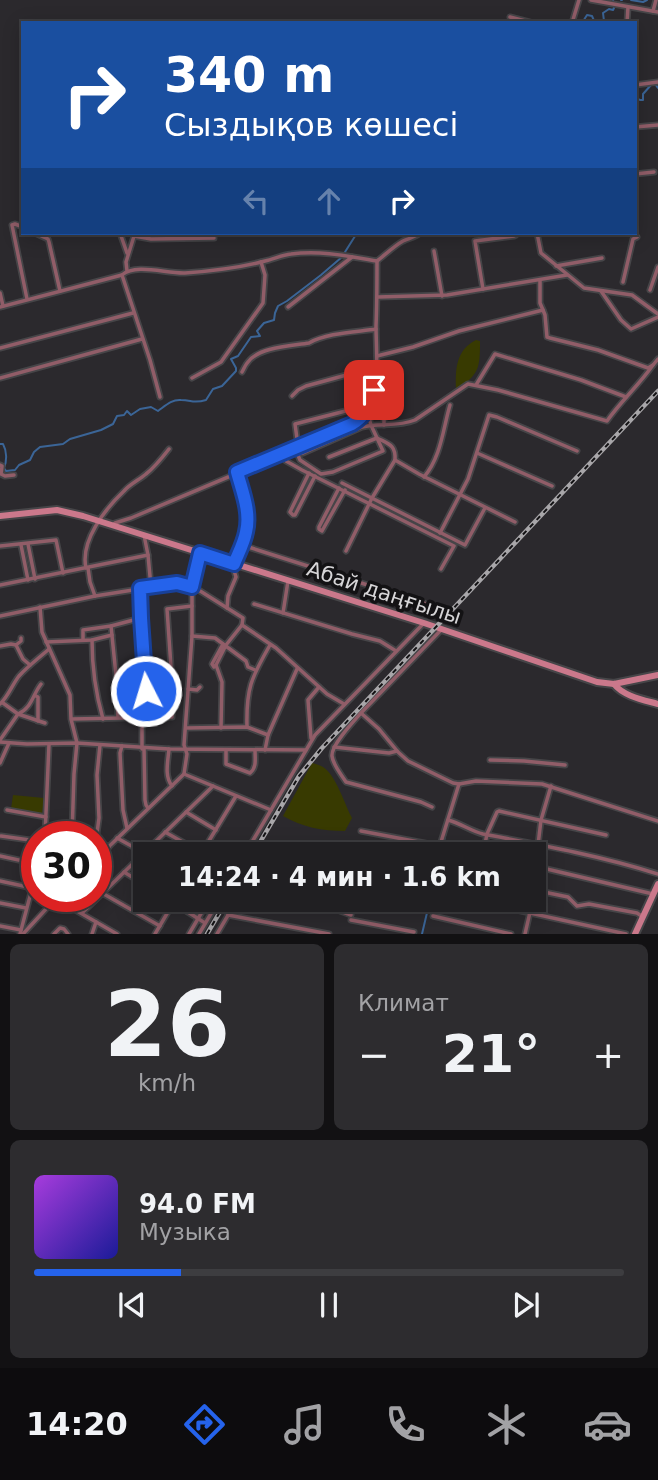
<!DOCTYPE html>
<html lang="ru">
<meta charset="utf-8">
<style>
body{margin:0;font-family:"DejaVu Sans",sans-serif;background:#2d2c2f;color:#f1f3f6;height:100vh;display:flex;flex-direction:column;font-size:26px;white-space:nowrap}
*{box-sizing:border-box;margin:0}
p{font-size:23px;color:#a2a2a5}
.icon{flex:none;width:38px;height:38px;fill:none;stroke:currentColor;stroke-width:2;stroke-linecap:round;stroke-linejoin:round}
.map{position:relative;height:934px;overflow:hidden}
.panel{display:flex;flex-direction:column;gap:10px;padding:10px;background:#121113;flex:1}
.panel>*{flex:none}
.guide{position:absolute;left:21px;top:21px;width:616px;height:214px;border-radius:0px;box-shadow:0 4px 18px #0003,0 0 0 2px #3d3d40;background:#1a4fa0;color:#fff;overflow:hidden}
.speed{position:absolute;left:21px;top:821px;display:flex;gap:14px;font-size:35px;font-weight:700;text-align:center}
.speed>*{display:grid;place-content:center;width:91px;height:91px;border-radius:50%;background:#201f22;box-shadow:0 4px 18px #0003,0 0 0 2px #3d3d40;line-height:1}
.speed .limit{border:10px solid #d22;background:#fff;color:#111}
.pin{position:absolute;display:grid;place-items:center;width:60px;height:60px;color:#fff;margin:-30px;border-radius:14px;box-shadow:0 4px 10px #0006}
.me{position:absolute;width:77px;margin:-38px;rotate:355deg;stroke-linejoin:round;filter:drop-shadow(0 0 5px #0008)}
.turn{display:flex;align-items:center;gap:24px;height:147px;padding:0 28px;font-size:32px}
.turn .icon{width:91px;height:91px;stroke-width:2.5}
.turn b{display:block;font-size:49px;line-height:60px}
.lanes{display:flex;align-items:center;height:66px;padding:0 28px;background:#0003;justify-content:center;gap:35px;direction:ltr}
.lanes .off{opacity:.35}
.big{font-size:52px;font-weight:700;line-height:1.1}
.panel .tile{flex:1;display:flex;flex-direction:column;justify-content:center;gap:10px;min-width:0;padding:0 24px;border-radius:10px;background:#2d2c2f}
.panel .dial{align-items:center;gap:0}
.dial b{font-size:91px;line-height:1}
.song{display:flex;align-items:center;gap:21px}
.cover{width:84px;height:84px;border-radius:10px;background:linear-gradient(135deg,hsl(280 70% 55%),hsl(240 70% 35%))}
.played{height:7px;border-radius:4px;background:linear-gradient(90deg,#2563eb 25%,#3d3d40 25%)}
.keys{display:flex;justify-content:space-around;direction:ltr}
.heat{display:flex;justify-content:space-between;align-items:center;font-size:38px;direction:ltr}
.panel .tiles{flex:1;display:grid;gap:10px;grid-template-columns:1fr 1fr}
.tile:last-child{grid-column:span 2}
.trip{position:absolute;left:133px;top:842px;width:413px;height:70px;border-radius:0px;background:#201f22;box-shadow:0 4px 18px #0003,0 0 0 2px #3d3d40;font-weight:700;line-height:70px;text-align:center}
.tabs{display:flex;height:112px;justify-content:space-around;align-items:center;background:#0d0c0e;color:#a2a2a5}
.tabs .icon{width:49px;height:49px}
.tabs .selected{color:#2563eb}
.tabs b{font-size:32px;color:#f1f3f6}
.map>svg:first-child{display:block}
.green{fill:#383a01}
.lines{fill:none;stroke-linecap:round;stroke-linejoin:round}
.stream{stroke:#3b6597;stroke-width:2}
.street-casing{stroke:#464548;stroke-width:7}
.secondary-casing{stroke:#464548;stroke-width:10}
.street{stroke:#915d68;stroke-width:3.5}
.secondary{stroke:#cb788b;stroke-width:6}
.rail-casing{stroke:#a8a6a9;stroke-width:4.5}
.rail{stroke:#131214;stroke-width:2;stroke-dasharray:5;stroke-linecap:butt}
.route-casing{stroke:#184099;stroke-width:18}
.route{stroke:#2563eb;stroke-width:12}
.labels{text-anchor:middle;stroke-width:7;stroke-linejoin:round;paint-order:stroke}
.street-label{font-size:21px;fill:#d6d5d7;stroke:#131214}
</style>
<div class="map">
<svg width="658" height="934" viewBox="0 0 658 934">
<rect width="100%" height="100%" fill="#2b292d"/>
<g class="green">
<path d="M476,340L480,341C480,369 479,374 456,390C455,369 456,350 476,340Z"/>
<path d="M312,763C316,764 320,765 323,767C336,775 345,805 352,818L345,831C322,831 302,827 283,816Z"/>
<path d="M13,795L44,798L42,815L11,809Z"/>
</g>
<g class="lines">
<g class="stream">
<path d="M621,0H622"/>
<path d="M631,0L643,2L647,0"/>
<path d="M582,23L587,15L592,16L595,23"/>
<path d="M602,23L604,21L603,13L609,9L613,10L614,8L613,0"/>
<path d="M635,97L640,100H643V94L651,85L655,84L658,88"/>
<path d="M345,252L357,233"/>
<path d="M0,444H3C7,451 7,461 4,468L6,471L15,470L19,465L30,460L34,452L40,447L63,444L70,439L101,430L113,424L117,416L124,415L127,411L131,415L140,409L151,407L158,411C165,406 172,399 181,400C192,400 193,404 206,400L213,389L222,386L236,371V368L231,359L238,356L251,337L260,336L257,331L264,323L274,320L275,313L278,306L287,301L321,275L342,257"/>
<path d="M441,854L447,827"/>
<path d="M422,934L430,900"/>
</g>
<g class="street-casing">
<g id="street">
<path d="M591,0L658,12"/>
<path d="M653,11L656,0"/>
<path d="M510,17L533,23"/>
<path d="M572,23L579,0"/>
<path d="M627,23L628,7"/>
<path d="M635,85L658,82"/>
<path d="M635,127L658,125"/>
<path d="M635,174L654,172"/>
<path d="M23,227L15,224L12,225L27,299"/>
<path d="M35,233L48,239L49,242L60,291"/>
<path d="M120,233L127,253"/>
<path d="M537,233L541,253L584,288L632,295L658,314"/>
<path d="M134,236L151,239L214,238"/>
<path d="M434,251L442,296"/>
<path d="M377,261C385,255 394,246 403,241C409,238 414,238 420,233"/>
<path d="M556,266L602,258"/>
<path d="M127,271L126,262L135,233"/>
<path d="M122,275L150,360L160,397"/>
<path d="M540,280V303L543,310"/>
<path d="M623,282L633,239L637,237"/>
<path d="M483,289L475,241L514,236L516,235L515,233"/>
<path d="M650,290L658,267"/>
<path d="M601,291L621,320L631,329L658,317"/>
<path d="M0,293L3,306"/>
<path d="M378,297L447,295L567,275"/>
<path d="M0,307L122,275C136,263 167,274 185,273C212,271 239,268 265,261C274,259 282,255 291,254C320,250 348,256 377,261"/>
<path d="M288,307L352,257"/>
<path d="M0,348L133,313"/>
<path d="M377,356L413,347L459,331L543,310L545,315L547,337L550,338L598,350L648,368L653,365L658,359"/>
<path d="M242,372C244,369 245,365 248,362C259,347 291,346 309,343C326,333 356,332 376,329"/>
<path d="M0,378L142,339"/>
<path d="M192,378L221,362L263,303L265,275L261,262"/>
<path d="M476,385L495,354L581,380L626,397"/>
<path d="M292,396L298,390L306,386L376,367"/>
<path d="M298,446L295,424L361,407L374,390L378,391L384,415V425"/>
<path d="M295,448L300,460L321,474L333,472L383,451L371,425L367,411"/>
<path d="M477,453L552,486"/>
<path d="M282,454L286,461L302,470L454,546L441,569"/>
<path d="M297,454L303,453L362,427C379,423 398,427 415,420L468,384L498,390L607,421C621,401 639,385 653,365"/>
<path d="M329,457L377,438C389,444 396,445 395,460"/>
<path d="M395,460L419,474L515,522"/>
<path d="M0,465L2,466L1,474L5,476L14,475"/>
<path d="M309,473L290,512L293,515H295L315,476"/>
<path d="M424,477C441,457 443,429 450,405"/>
<path d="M342,483L465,545L485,508"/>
<path d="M339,488L319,527V529L322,531L345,490"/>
<path d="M113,525L115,523L131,518L349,426C355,422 362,419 366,413C381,391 376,351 376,326C377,304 377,283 377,261"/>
<path d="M440,533L468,479L489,415L497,417L577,451"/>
<path d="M144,535L148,555L151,587"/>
<path d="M28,544L35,579"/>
<path d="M21,545L28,580"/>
<path d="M242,545L424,603L429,609"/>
<path d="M0,546L56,540L63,573"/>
<path d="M346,551L372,498L395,460"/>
<path d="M86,568C80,541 105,509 124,491C130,484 139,480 146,474C155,467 162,458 169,449"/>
<path d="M88,568L90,582L95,596"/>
<path d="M0,585L148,555"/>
<path d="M140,588L141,618L147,708L142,726V749"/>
<path d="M254,604L352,634L380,641L396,651"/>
<path d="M40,607L42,632L70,695L71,719L77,743L74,774L72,836"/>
<path d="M227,608L228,596L236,577C229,560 247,541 248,522C249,506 241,488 237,472"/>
<path d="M283,613L288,581"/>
<path d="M0,616L95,596L177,583L197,589L243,618L242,625L276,648L327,694L344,704"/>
<path d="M111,626L116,675L118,717"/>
<path d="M442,629L361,713L379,729L398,752L408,761L453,783L459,784L476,781L542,784L658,821"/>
<path d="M192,636L215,638L246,661L248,667L255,670"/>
<path d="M83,640V630L111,626L141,618"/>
<path d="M92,640C92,669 95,691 103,719"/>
<path d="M46,642L92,640L112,635"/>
<path d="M223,644L212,664L214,667L216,665L226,645L242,625"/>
<path d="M16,645L23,659L30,665"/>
<path d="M0,646L11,644L16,645L21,641V638"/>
<path d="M216,665L222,682L221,728"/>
<path d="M188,689L197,690L200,687"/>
<path d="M36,696L38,697V721"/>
<path d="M3,703L18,714L45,723"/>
<path d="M0,704C8,697 12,685 19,676C28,666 39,658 49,649"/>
<path d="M361,713C354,721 331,745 332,756C333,765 341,774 346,782L421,802L432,807"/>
<path d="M72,719L172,717L173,696L167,609L192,606"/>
<path d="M247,727C246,689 251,678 270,645"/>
<path d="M186,728L247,727L268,735"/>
<path d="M311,738L308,700L319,687"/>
<path d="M0,740L18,714C32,708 33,694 41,684"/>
<path d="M0,742L27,744L77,743L169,749L306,750"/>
<path d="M100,745L97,775L99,818L97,833L98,841L109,847"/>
<path d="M122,746L120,753L123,810L127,828"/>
<path d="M334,747L389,753L397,751"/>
<path d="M144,748L145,800L146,805L148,808"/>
<path d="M169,749C168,761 164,776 172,786"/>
<path d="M226,750V764L250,773C257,768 255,758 255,750"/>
<path d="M265,750L268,735L297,669"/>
<path d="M490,760L524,761L565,765"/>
<path d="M0,763L9,743"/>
<path d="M184,774L271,810"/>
<path d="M7,810L46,817"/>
<path d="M186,812L216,830"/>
<path d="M448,820C460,823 471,831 483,834C541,845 601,856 658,874"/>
<path d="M361,831L482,854"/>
<path d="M165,832L202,853"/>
<path d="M1,836L37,841"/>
<path d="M45,836L49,744"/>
<path d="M117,838L146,854"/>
<path d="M440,845L459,784"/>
<path d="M538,845L541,820L551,786"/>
<path d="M201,854L236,796"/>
<path d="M245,854L315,735L424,623"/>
<path d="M483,854L487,834L497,812L499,811L606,835"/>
<path d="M0,856L37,864"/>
<path d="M96,859L184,774L187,754L184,745L192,636V587L200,553"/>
<path d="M534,866L653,894"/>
<path d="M124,872L145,885"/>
<path d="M0,881L37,889"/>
<path d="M534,890L568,897L577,906L589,904L637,913L643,917"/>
<path d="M102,893L160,926"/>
<path d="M51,896L117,934"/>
<path d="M169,900L205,923"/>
<path d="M295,900L332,908L351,915"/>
<path d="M470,900L626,934"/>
<path d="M0,903L26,908"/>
<path d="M82,913L213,786"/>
<path d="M228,915L329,934"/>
<path d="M433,916L511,934"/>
<path d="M351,920L414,932"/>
<path d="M0,926L21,930"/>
<path d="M20,934L37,870"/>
<path d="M23,934L58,896"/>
<path d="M54,934L60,928L64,929L68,934"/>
<path d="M92,934L96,922"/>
<path d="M155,934L175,900"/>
<path d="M189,934L209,900"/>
<path d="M199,934L219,900"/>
<path d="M217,934L237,900"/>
<path d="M525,934L545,847"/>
</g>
</g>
<g class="secondary-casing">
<g id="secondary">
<path d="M0,516L57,510L83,516L424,623L597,682L614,684L658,675"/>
<path d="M614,684C623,696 644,700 658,704"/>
<path d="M635,934L658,884"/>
</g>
</g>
<use href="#street" class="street"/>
<use href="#secondary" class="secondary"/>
<g class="rail-casing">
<g id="rail">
<path d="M253,854L299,776L322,748L658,391"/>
<path d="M207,934L227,900"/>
</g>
</g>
<use href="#rail" class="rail"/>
</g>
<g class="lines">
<g class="route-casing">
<path id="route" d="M146,691L141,618L140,588L177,583L192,587L200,553L234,564C238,554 244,543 246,532C251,512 242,491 237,472L352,424C365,416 372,405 374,390"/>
</g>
<use href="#route" class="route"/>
</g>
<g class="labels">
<g class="street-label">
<text transform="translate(384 593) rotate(18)" y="7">Абай даңғылы</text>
</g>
</g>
</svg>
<div class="speed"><div class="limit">30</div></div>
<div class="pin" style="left:374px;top:390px;background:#d93025"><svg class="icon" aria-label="arrive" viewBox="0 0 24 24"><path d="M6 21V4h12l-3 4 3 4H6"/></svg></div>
<svg class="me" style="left:146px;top:691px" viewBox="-20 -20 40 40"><circle r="17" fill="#2563eb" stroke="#fff" stroke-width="3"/><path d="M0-11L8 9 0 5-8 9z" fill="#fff"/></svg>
<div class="trip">14:24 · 4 мин · 1.6 km</div>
<div class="guide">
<div class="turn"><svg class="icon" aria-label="right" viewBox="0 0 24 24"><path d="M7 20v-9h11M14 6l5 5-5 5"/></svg><div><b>340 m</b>Сыздықов көшесі</div></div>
<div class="lanes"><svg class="icon off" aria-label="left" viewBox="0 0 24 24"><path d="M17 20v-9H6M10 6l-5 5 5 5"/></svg><svg class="icon off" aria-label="ahead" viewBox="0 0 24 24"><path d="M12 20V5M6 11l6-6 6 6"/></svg><svg class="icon" aria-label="right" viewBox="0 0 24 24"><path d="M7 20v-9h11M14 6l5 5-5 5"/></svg></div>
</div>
</div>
<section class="panel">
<div class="tiles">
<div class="tile dial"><b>26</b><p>km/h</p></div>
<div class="tile"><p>Климат</p>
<div class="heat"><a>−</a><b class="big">21°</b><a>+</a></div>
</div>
<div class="tile">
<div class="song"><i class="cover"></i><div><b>94.0 FM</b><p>Музыка</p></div></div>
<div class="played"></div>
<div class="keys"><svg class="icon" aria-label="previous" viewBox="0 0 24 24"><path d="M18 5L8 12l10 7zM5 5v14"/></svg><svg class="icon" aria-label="pause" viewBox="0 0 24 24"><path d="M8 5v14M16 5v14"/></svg><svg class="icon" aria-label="next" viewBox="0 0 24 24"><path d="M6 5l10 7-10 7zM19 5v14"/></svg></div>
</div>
</div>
</section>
<nav class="tabs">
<b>14:20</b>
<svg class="icon selected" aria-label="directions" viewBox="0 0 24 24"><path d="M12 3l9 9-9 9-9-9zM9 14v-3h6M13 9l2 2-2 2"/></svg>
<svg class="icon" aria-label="music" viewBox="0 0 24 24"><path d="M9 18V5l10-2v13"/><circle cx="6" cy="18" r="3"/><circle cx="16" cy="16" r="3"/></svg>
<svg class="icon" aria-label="phone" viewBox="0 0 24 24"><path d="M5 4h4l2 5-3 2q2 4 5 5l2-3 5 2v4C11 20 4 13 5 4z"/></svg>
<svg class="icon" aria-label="climate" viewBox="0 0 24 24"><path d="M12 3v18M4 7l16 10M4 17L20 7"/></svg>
<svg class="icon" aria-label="car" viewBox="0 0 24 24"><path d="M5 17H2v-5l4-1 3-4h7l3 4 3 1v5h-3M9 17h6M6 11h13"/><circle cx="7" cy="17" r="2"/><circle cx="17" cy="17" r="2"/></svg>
</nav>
